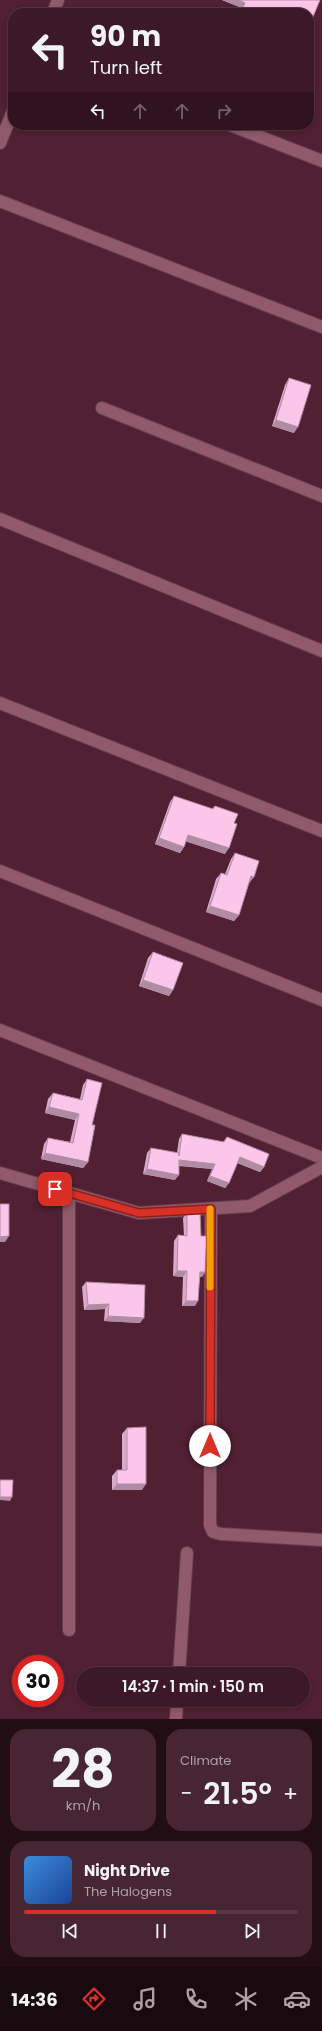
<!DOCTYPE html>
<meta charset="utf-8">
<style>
body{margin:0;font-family:Poppins,sans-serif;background:#482532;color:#f1f3f6;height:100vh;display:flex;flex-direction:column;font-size:15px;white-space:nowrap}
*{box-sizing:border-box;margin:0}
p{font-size:13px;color:#ada0a7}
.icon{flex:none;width:22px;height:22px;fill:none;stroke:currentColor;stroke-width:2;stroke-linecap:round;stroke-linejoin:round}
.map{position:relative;height:1719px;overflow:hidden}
.drawer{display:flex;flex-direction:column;gap:10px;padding:10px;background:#220d15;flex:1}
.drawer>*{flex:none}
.banner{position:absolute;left:8px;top:8px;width:306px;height:122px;border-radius:16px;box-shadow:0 2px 6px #0003,0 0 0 1px #563743;background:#3d1826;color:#f1f3f6;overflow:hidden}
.speed{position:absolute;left:12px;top:1655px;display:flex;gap:8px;font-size:20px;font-weight:700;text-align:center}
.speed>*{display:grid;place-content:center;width:52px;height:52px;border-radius:50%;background:#3d1826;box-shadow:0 2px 6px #0003,0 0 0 1px #563743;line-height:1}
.speed .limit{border:6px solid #d22;background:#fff;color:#111}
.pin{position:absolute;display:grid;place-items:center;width:34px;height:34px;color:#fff;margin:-17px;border-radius:8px;box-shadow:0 2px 6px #0006}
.me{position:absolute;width:44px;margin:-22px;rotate:0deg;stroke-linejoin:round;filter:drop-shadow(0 0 3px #0008)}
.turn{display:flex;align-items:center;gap:14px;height:84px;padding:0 16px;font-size:18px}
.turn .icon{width:52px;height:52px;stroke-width:2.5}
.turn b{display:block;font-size:28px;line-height:34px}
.lanes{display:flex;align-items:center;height:38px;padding:0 16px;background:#0003;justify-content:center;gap:20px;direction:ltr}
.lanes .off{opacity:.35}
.big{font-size:30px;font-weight:600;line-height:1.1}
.drawer .card{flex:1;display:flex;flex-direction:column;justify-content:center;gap:6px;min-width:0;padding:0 14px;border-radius:16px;background:#482532}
.drawer .dial{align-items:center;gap:0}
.dial b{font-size:52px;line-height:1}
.song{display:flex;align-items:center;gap:12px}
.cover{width:48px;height:48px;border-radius:6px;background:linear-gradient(135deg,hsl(210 70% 55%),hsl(220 70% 35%))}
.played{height:4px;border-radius:2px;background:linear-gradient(90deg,#d93025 70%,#563743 70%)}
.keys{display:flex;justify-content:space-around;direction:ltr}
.heat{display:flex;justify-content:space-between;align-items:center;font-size:22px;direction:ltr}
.drawer .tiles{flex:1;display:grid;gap:10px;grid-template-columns:1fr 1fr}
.card:last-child{grid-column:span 2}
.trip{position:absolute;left:76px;top:1667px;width:234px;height:40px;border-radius:20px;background:#3d1826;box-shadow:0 2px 6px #0003,0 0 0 1px #563743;font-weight:600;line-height:40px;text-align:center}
.tabs{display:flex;height:64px;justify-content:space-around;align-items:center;background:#180a0f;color:#ada0a7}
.tabs .icon{width:28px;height:28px}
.tabs .current{color:#d93025}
.tabs b{font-size:18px;color:#f1f3f6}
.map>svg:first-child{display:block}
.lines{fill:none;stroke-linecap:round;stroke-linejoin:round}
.street-casing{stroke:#643d4e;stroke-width:14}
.street{stroke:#915a6c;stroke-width:12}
.wall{fill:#d9aac9}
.shaded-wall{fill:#b08ba4}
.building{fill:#fcc6ea;stroke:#b08ba4}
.route-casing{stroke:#8d1f18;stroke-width:10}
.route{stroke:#d93025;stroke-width:7}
.slow{stroke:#f59e0b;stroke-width:7}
</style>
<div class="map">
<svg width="322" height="1719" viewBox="0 0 322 1719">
<rect width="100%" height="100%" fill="#512032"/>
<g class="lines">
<g class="street-casing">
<g id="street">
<path d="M53,13L58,0"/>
<path d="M230,125L322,161"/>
<path d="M0,143L13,111"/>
<path d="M0,201L322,327"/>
<path d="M102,408L322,496"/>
<path d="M0,519L322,651"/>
<path d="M0,703L322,831"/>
<path d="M0,871L322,1000"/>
<path d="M0,1030L322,1158"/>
<path d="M0,1173L139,1213L250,1206L322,1167"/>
<path d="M69,1193V1630"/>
<path d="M211,1209L210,1525L213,1532L221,1534L322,1540"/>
<path d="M179,1674L187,1553"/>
<path d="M176,1719L177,1700"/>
</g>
</g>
<use href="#street" class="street"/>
</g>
<g class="wall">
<path d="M222,0H320L312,19L309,24V13H240L242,8Z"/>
<path d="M289,378L294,433L272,426L285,385Z"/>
<path d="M174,796L212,809L215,806L225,854L186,841L184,847L180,853L155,844L170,802Z"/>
<path d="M235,853L254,877L249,883L239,915L234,921L206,912L216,879L221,873L225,874L231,859Z"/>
<path d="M153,952L173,990L169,996L139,986L148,958Z"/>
<path d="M87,1079L92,1125L88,1162L83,1168L41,1159L44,1144L48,1138L70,1142L75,1120L45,1113L48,1099L53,1093L80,1099L83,1085Z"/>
<path d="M182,1134L223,1142L227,1137L264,1167L260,1172L237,1163L229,1183L225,1188L207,1181L212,1169L179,1166L175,1180L143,1174L147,1153L151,1148L177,1153L179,1139Z"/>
<path d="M187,1213L201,1236L205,1272L202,1277H200L195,1306H182L183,1277L173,1276L174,1241L178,1235L184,1236L183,1218Z"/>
<path d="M86,1282L140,1323L104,1321L105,1309L84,1310L82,1287Z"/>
<path d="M127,1428L142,1490H112V1476L117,1470H122V1434Z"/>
</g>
<g class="shaded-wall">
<path d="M222,0H239L245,3L242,8Z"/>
<path d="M287,9L297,13H284Z"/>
<path d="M309,18L312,19L309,24Z"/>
<path d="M276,420L298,427L294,433L272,426Z"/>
<path d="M188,835L229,848L225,854L184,841Z"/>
<path d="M159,838L184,847L180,853L155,844Z"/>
<path d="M251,876L254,877L249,883L247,882Z"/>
<path d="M210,906L239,915L234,921L206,912Z"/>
<path d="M143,980L173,990L169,996L139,986Z"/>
<path d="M49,1107L79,1114L75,1120L45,1113Z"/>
<path d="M45,1153L88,1162L83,1168L41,1159Z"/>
<path d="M240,1157L264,1167L260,1172L236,1162Z"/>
<path d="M179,1160L215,1164L212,1169L175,1165Z"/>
<path d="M147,1169L179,1175L175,1180L143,1174Z"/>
<path d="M210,1176L229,1183L225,1188L207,1181Z"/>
<path d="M9,1236L5,1242H0V1237Z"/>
<path d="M177,1271H187L183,1277L173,1276Z"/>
<path d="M200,1272H205L202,1277H196Z"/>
<path d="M186,1301H198L195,1306H182Z"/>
<path d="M109,1304L105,1309L84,1310L88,1305Z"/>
<path d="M108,1316L144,1318L140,1323L104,1321Z"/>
<path d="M117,1484H146L142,1490H112Z"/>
<path d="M0,1497H12L10,1501L0,1500Z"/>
</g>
<g class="building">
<path d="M239,0H320L312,19L309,18V13H297L287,9L286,13H241L245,3Z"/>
<path d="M289,378L311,385L298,427L276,420Z"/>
<path d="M174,796L213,809L215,806L238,814L234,823L237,824L229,848L188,835L184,847L159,838Z"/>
<path d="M235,853L259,861L254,877L251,876L239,915L210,906L221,873L227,875Z"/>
<path d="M153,952L183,963L173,990L143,980Z"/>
<path d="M87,1079L102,1083L92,1125H95L88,1162L45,1153L48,1138L73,1143L79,1114L49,1107L53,1093L82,1100Z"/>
<path d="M182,1134L224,1142L227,1137L269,1154L264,1167L240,1157L229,1183L210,1176L215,1164L179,1160V1175L147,1169L151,1148L179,1153V1156Z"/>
<path d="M0,1204H9V1236L0,1237Z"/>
<path d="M200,1212L201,1236H207L205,1272H200L198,1301H186L187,1271H177L178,1235L187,1236V1213Z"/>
<path d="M86,1282L145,1285L144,1318L108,1316L109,1304L88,1305Z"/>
<path d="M146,1427V1484H117V1470H127V1428Z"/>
<path d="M0,1480H13L12,1497H0Z"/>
</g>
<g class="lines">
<g class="route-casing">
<path id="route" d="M55,1189L139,1213L211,1209L210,1446"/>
</g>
<use href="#route" class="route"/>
<path class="slow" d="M210,1209V1287"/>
</g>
</svg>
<div class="speed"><div class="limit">30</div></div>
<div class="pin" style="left:55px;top:1189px;background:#d93025"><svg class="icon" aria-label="arrive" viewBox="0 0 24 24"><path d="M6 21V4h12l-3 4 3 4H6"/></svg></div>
<svg class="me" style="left:210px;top:1446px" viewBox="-20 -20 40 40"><circle r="19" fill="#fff"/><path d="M0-13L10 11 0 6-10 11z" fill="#d93025"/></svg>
<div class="trip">14:37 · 1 min · 150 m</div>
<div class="banner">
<div class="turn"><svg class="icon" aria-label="left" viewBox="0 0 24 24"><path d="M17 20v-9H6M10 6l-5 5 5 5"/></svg><div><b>90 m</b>Turn left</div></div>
<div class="lanes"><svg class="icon" aria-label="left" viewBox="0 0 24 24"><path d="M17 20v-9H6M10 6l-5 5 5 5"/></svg><svg class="icon off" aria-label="ahead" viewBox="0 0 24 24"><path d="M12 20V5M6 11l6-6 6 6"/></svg><svg class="icon off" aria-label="ahead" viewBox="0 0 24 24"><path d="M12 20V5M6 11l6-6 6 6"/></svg><svg class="icon off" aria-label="right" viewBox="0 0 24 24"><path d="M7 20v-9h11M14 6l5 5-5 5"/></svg></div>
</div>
</div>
<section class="drawer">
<div class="tiles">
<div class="card dial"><b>28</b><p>km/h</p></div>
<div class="card"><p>Climate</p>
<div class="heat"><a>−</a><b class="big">21.5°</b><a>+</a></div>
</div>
<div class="card">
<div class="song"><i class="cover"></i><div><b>Night Drive</b><p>The Halogens</p></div></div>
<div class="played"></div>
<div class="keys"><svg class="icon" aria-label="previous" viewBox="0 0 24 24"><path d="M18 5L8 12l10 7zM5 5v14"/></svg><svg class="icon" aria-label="pause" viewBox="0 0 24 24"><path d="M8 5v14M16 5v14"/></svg><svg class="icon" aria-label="next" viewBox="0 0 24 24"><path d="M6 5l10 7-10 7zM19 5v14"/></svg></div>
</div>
</div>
</section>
<nav class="tabs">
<b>14:36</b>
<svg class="icon current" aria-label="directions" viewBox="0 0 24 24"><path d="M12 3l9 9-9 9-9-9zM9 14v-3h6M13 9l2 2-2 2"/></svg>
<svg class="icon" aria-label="music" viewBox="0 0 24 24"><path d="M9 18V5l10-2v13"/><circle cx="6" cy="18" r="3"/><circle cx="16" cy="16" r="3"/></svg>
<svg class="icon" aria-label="phone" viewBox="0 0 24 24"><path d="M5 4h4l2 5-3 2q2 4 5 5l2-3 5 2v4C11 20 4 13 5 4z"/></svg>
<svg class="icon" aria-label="climate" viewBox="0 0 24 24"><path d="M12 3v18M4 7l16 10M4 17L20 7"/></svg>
<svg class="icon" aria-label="car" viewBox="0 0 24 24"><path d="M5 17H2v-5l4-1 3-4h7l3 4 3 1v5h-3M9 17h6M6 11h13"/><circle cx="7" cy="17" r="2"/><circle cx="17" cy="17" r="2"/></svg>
</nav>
